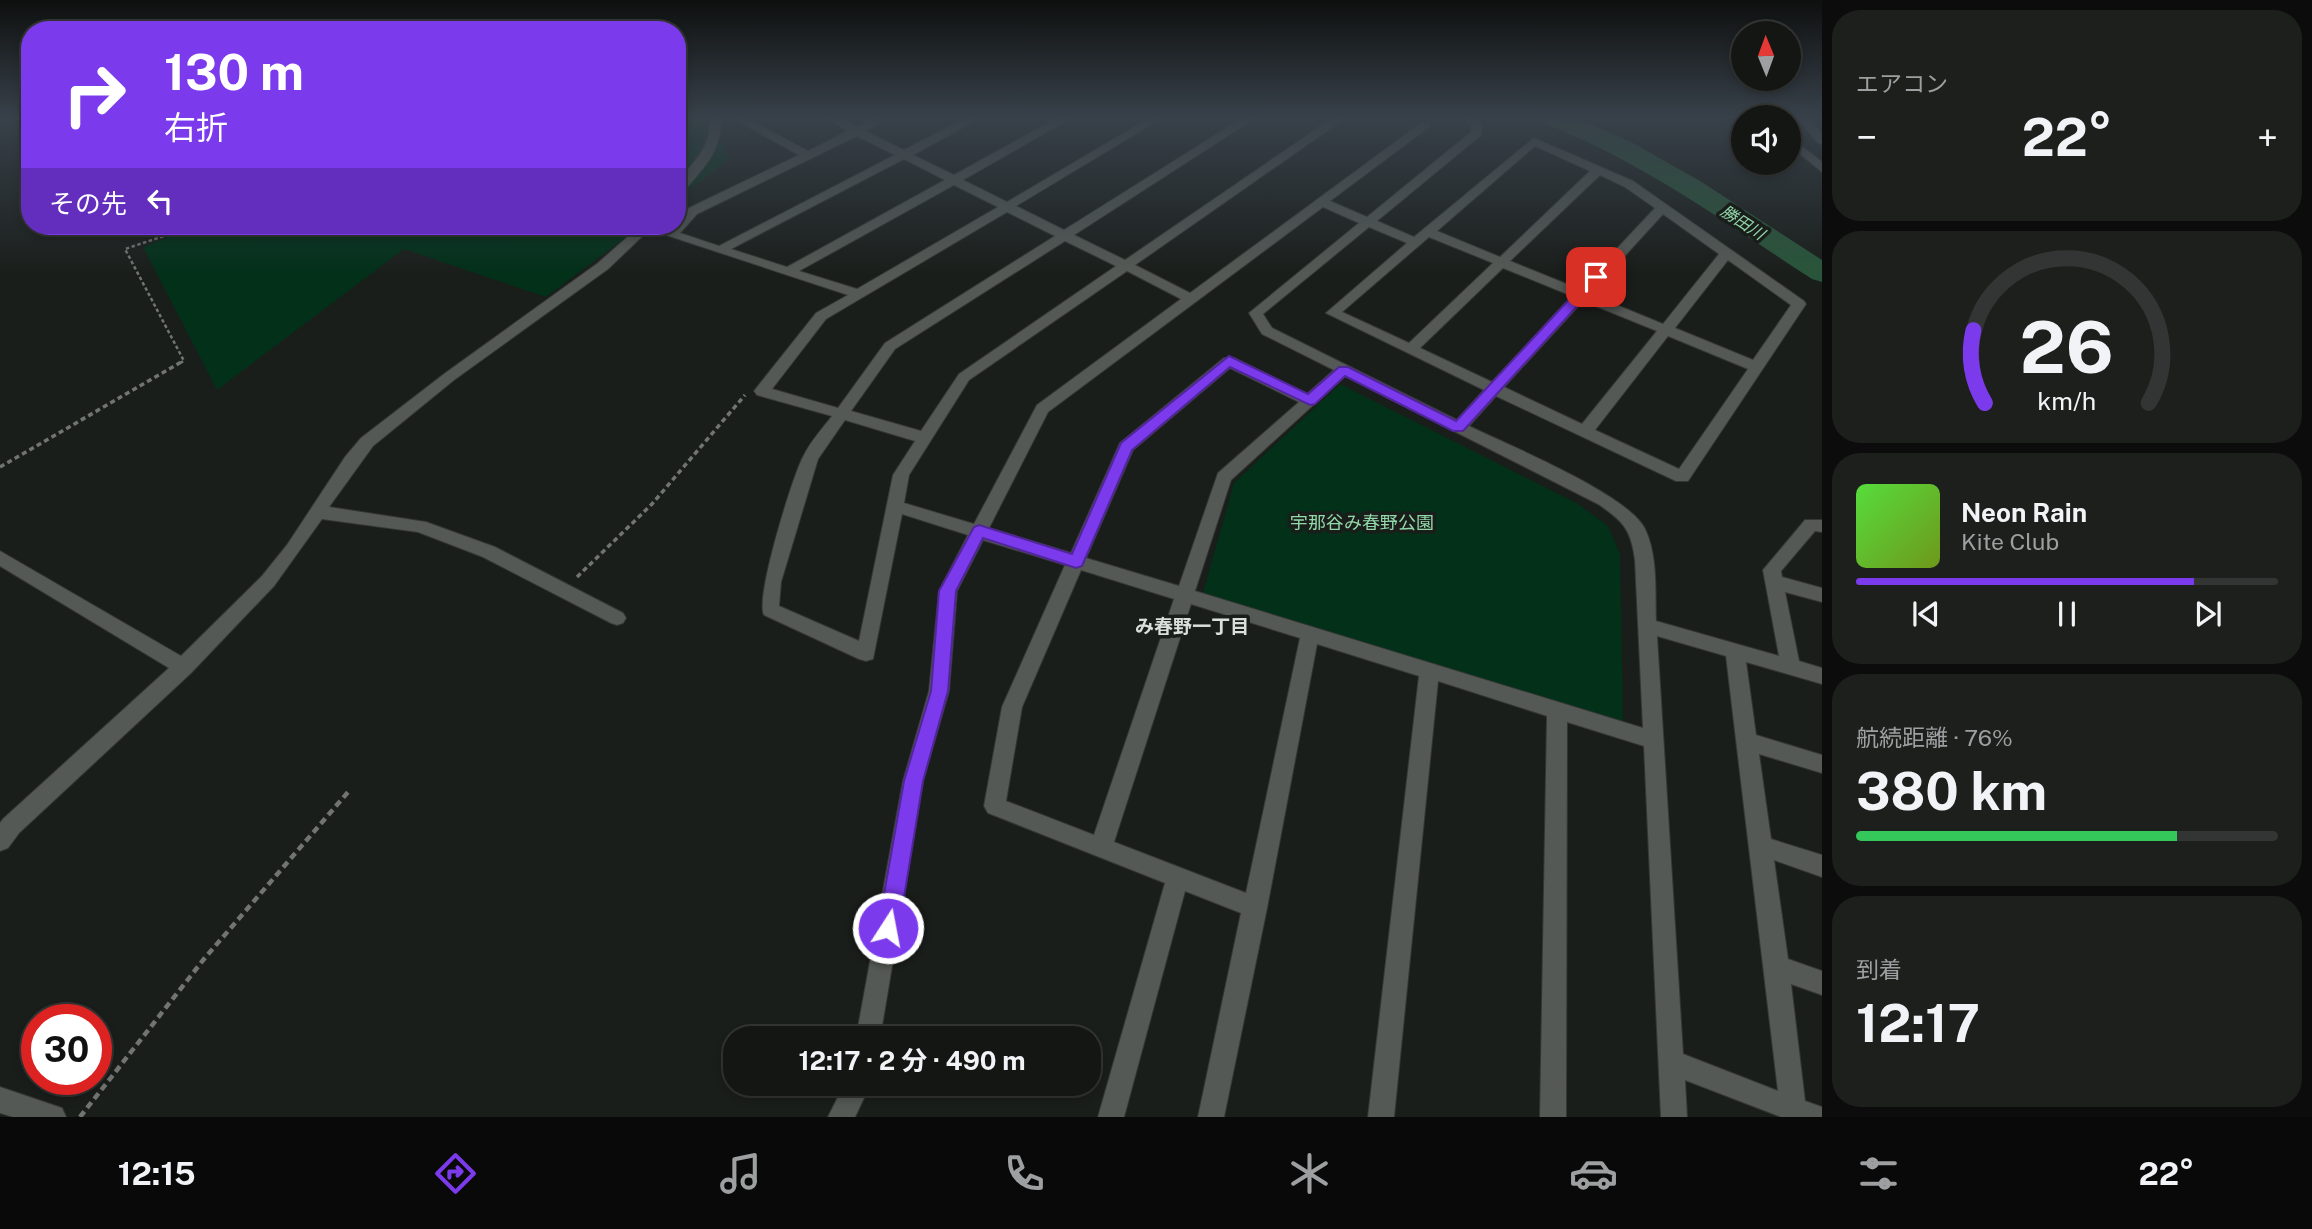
<!DOCTYPE html>
<html lang="ja">
<meta charset="utf-8">
<style>
body{margin:0;font-family:"Public Sans","Noto Sans JP",sans-serif;background:#1d1f1d;color:#f1f3f6;height:100vh;display:flex;flex-direction:column;font-size:26px;white-space:nowrap}
*{box-sizing:border-box;margin:0}
p{font-size:23px;color:#9d9fa0}
.icon{flex:none;width:38px;height:38px;fill:none;stroke:currentColor;stroke-width:2;stroke-linecap:round;stroke-linejoin:round}
.map{position:relative;flex:1;overflow:hidden}
.sheet{display:flex;flex-direction:column;gap:10px;padding:10px;background:#0b0c0b;width:490px}
.sheet>*{flex:none}
.top-card{position:absolute;left:21px;top:21px;width:665px;height:214px;border-radius:28px;box-shadow:0 4px 10px #0003,0 0 0 2px #333534;background:#7c3aed;color:#fff;overflow:hidden}
.needle{width:46px;rotate:359deg}
.controls{position:absolute;left:1731px;top:21px;display:grid;gap:14px}
.controls a{display:grid;place-items:center;width:70px;height:70px;border-radius:50%;background:#141614;box-shadow:0 4px 10px #0003,0 0 0 2px #333534;font-size:35px}
.speed{position:absolute;left:21px;top:1004px;display:flex;gap:14px;font-size:35px;font-weight:700;text-align:center}
.speed>*{display:grid;place-content:center;width:91px;height:91px;border-radius:50%;background:#141614;box-shadow:0 4px 10px #0003,0 0 0 2px #333534;line-height:1}
.speed .limit{border:10px solid #d22;background:#fff;color:#111}
.pin{position:absolute;display:grid;place-items:center;width:60px;height:60px;color:#fff;margin:-30px;border-radius:14px;box-shadow:0 4px 10px #0006}
.me{position:absolute;width:77px;margin:-38px;rotate:11deg;stroke-linejoin:round;filter:drop-shadow(0 0 5px #0008)}
.turn{display:flex;align-items:center;gap:24px;height:147px;padding:0 28px;font-size:32px}
.turn .icon{width:91px;height:91px;stroke-width:2.5}
.turn b{display:block;font-size:49px;line-height:60px}
.then{display:flex;align-items:center;height:66px;padding:0 28px;background:#0003;gap:14px;font-size:26px}
.big{font-size:52px;font-weight:700;line-height:1.1}
.sheet .card{flex:1;display:flex;flex-direction:column;justify-content:center;gap:10px;min-width:0;padding:0 24px;border-radius:28px;background:#1d1f1d}
.sheet .dial{align-items:center;gap:0}
.dial svg{height:182px;overflow:visible;fill:none;stroke:#333534;stroke-width:7;stroke-linecap:round;text-anchor:middle}
.dial text{fill:#f1f3f6;stroke:none}
.song{display:flex;align-items:center;gap:21px}
.cover{width:84px;height:84px;border-radius:10px;background:linear-gradient(135deg,hsl(110 70% 55%),hsl(80 70% 35%))}
.played{height:7px;border-radius:4px;background:linear-gradient(90deg,#7c3aed 80%,#333534 80%)}
.keys{display:flex;justify-content:space-around;direction:ltr}
.heat{display:flex;justify-content:space-between;align-items:center;font-size:38px;direction:ltr}
.charge{height:10px;border-radius:5px;background:linear-gradient(90deg,#34c759 76%,#333534 0)}
.trip{position:absolute;left:723px;top:1026px;width:378px;height:70px;border-radius:28px;background:#141614;box-shadow:0 4px 10px #0003,0 0 0 2px #333534;font-weight:700;line-height:70px;text-align:center}
.tab-bar{display:flex;height:112px;justify-content:space-around;align-items:center;background:#080908;color:#9d9fa0}
.tab-bar .icon{width:49px;height:49px}
.tab-bar .on{color:#7c3aed}
.tab-bar b{font-size:32px;color:#f1f3f6}
main{display:flex;flex:1;min-height:0}
.map>svg:first-child{display:block}
.green{fill:#023019}
.lines{fill:none;stroke-linecap:round;stroke-linejoin:round}
.river{fill:#29553a;fill-rule:evenodd}
.minor-casing{stroke:#353735;stroke-width:2}
.path-far2{stroke:#717472;stroke-width:2.5;stroke-dasharray:3.5 2.5;stroke-linecap:butt}
.path-far1{stroke:#717472;stroke-width:3.5;stroke-dasharray:5 3.5;stroke-linecap:butt}
.path{stroke:#717472;stroke-width:4.5;stroke-dasharray:7 4.5;stroke-linecap:butt}
.minor{fill:#545955;fill-rule:evenodd}
.route{fill:#7c3aed;stroke:#51269a;stroke-width:2}
.labels{text-anchor:middle;stroke-width:7;stroke-linejoin:round;paint-order:stroke}
.far-water-label{font-size:16px;font-style:italic;fill:#91d7a9;stroke:#1a1e1b}
.park-label{font-size:18px;fill:#92d9aa;stroke:#1a1e1b}
.neighbourhood-label{font-size:19px;font-weight:bold;fill:#d9dfdb;stroke:#1a1e1b}
</style>
<main>
<div class="map">
<svg width="1822" height="1117" viewBox="0 0 1822 1117">
<rect width="100%" height="100%" fill="#1a1e1b"/>
<g class="green">
<path d="M677,117H706L731,158L677,199Z"/>
<path d="M196,226H641L546,297L404,249L217,390L143,247Z"/>
<path d="M1340,384L1578,504L1608,526L1620,554L1623,724L1203,593L1234,483Z"/>
</g>
<g class="lines">
<path class="river" d="M1538,117H1573L1631,142L1700,181L1822,260V282L1812,279C1724,222 1640,160 1541,122Z"/>
<g class="minor-casing">
<g id="minor">
<path d="M709,117H720C724,150 701,171 681,194L677,195C677,166 714,159 709,117Z"/>
<path d="M730,117H744L808,151L848,131L823,117H837L857,127L877,117H891L865,131L904,150L968,117H982L913,155L954,175L1059,117H1073L963,180L1007,202L1151,117H1164L1016,206L1064,230L1244,117H1257L1074,235L1125,260L1334,117H1347L1135,265L1190,293L1421,123H1429V127L1330,201L1367,217L1471,132V125L1461,117H1474L1482,124L1481,135L1377,221L1414,237L1534,138L1633,181L1804,301L1806,304L1688,481H1676L1496,396L1469,426C1508,445 1628,494 1645,529C1658,556 1655,592 1656,621L1779,656L1763,570L1805,520H1822V532L1815,531L1781,571L1782,577L1822,588V602L1785,592L1799,661L1822,668V684L1746,662L1756,735L1822,755V773L1759,754L1771,839L1822,855V877L1774,860L1788,959L1822,971V995L1791,984L1805,1101L1822,1107V1117H1781L1685,1080L1687,1117H1661L1644,746L1567,722L1566,1117H1540L1547,716L1438,681L1394,1117H1368L1419,676L1317,644L1267,908L1224,1117H1198L1241,913L1185,891L1124,1117H1098L1165,883L988,813L984,806L1002,707L1065,565L983,540L957,591L949,691L923,781L880,1038H856L903,781L929,691L939,591L968,535L902,514L873,659L866,661L859,659L764,615C755,598 792,478 803,457C810,442 822,429 832,416L757,395L754,391L816,313L848,295L666,235L673,226H677V221L689,208L799,155ZM857,136L895,155L719,246L680,233L697,214ZM1535,146L1590,171L1500,257L1437,231ZM904,159L945,180L787,267L731,249ZM1600,175L1625,187L1655,208L1579,289L1510,261ZM954,185L998,207L857,289L799,271ZM1323,207L1359,223L1249,313L1262,334L1334,370L1307,394L1234,358H1224L1120,443L1071,553L989,528L1048,412ZM1007,212L1055,236L885,343L838,408L772,389L826,319ZM1663,214L1719,254L1663,324L1590,294ZM1369,227L1407,243L1326,313L1484,390L1457,420L1272,328L1263,314ZM1429,237L1493,263L1409,343L1342,312ZM1065,241L1116,266L959,374L921,431L851,411L895,349ZM1728,260L1791,305L1753,360L1675,328ZM1503,268L1572,296L1492,382L1420,348ZM1127,271L1181,299L1037,405L974,524L904,503L909,475L969,380ZM1583,301L1657,331L1582,424L1504,387ZM1668,336L1748,369L1679,469L1595,430ZM1230,368L1299,402L1218,473L1179,586L1086,558L1133,450ZM1345,376L1598,504C1623,521 1631,529 1635,560L1643,728L1195,591L1231,480ZM845,420L915,441L893,475L859,641L779,606L781,582L818,459ZM1081,570L1174,599L1094,835L1006,801L1022,707ZM1191,604L1300,638L1246,893L1114,842ZM1657,636L1726,656L1778,1091L1683,1054Z"/>
<path d="M1797,117H1808L1822,134V144L1818,143Z"/>
<path d="M1797,143L1822,162V172L1793,148L1791,146Z"/>
<path d="M640,226H653L608,269L454,380L373,446L329,507L426,522L495,547L623,613L626,618L623,623L617,625L611,623L483,557L418,532L322,519L274,586L191,673L19,833L8,848L0,851V823L3,819L169,668L0,566V551L181,656L262,576L287,545L345,457L361,438L444,374L598,263Z"/>
<path d="M845,1083H871L855,1117H828Z"/>
<path d="M0,1087L62,1108L66,1117H13L0,1113Z"/>
</g>
</g>
<path class="path-far2" d="M180,363L184,361L125,249L194,226"/>
<g class="path-far1">
<path d="M0,467L183,361"/>
<path d="M577,577L652,504L745,395"/>
</g>
<path class="path" d="M80,1117L204,959L349,791"/>
<use href="#minor" class="minor"/>
</g>
<linearGradient id="sky" x2="0" y2="1"><stop stop-color="#0e100f"/><stop offset="0.43" stop-color="#38414a"/><stop offset="1" stop-color="#38414a" stop-opacity="0"/></linearGradient>
<rect width="1822" height="274" fill="url(#sky)"/>
<path class="route" d="M1596,274L1602,277L1601,280L1463,431H1453L1345,376L1315,404L1310,405L1230,367L1132,450L1082,566L1076,568L983,538L956,591L948,691L923,781L899,928L895,936L888,939L881,936L878,928L904,781L931,691L939,591L974,527L979,525L1072,554L1121,443L1229,356L1308,394L1339,367H1348L1456,421L1592,275Z"/>
<g class="labels">
<g class="far-water-label">
<text transform="translate(1743 222) rotate(33)" y="6">勝田川</text>
</g>
<g class="park-label">
<text x="1362" y="529">宇那谷み春野公園</text>
</g>
<g class="neighbourhood-label">
<text x="1192" y="633">み春野一丁目</text>
</g>
</g>
</svg>
<div class="controls">
<a><svg class="needle" viewBox="-14 -14 28 28"><path d="M0-13l5 13h-10z" fill="#e53935"/><path d="M0 13l5-13h-10z" fill="#9d9fa0"/></svg></a>
<a><svg class="icon" aria-label="sound" viewBox="0 0 24 24"><path d="M4 9h4l5-4v14l-5-4H4zM17 9q2 3 0 6"/></svg></a>
</div>
<div class="speed"><div class="limit">30</div></div>
<div class="pin" style="left:1596px;top:277px;background:#d93025"><svg class="icon" aria-label="arrive" viewBox="0 0 24 24"><path d="M6 21V4h12l-3 4 3 4H6"/></svg></div>
<svg class="me" style="left:888px;top:928px" viewBox="-20 -20 40 40"><circle r="17" fill="#7c3aed" stroke="#fff" stroke-width="3"/><path d="M0-11L8 9 0 5-8 9z" fill="#fff"/></svg>
<div class="trip">12:17 · 2 分 · 490 m</div>
<div class="top-card">
<div class="turn"><svg class="icon" aria-label="right" viewBox="0 0 24 24"><path d="M7 20v-9h11M14 6l5 5-5 5"/></svg><div><b>130 m</b>右折</div></div>
<div class="then">その先<svg class="icon" aria-label="left" viewBox="0 0 24 24"><path d="M17 20v-9H6M10 6l-5 5 5 5"/></svg></div>
</div>
</div>
<section class="sheet">
<div class="card"><p>エアコン</p>
<div class="heat"><a>−</a><b class="big">22°</b><a>+</a></div>
</div>
<div class="card dial"><svg viewBox="0 0 100 80">
<path d="M14 69A42 42 0 1 1 86 69"/>
<path d="M14 69A42 42 0 0 1 9 37" stroke="#7c3aed"/>
<text x="50" y="56" font-size="32" font-weight="700">26</text>
<text x="50" y="72" font-size="11">km/h</text>
</svg></div>
<div class="card">
<div class="song"><i class="cover"></i><div><b>Neon Rain</b><p>Kite Club</p></div></div>
<div class="played"></div>
<div class="keys"><svg class="icon" aria-label="previous" viewBox="0 0 24 24"><path d="M18 5L8 12l10 7zM5 5v14"/></svg><svg class="icon" aria-label="pause" viewBox="0 0 24 24"><path d="M8 5v14M16 5v14"/></svg><svg class="icon" aria-label="next" viewBox="0 0 24 24"><path d="M6 5l10 7-10 7zM19 5v14"/></svg></div>
</div>
<div class="card"><p>航続距離 · 76%</p><b class="big">380 km</b><div class="charge"></div></div>
<div class="card"><p>到着</p><b class="big">12:17</b></div>
</section>
</main>
<nav class="tab-bar">
<b>12:15</b>
<svg class="icon on" aria-label="directions" viewBox="0 0 24 24"><path d="M12 3l9 9-9 9-9-9zM9 14v-3h6M13 9l2 2-2 2"/></svg>
<svg class="icon" aria-label="music" viewBox="0 0 24 24"><path d="M9 18V5l10-2v13"/><circle cx="6" cy="18" r="3"/><circle cx="16" cy="16" r="3"/></svg>
<svg class="icon" aria-label="phone" viewBox="0 0 24 24"><path d="M5 4h4l2 5-3 2q2 4 5 5l2-3 5 2v4C11 20 4 13 5 4z"/></svg>
<svg class="icon" aria-label="climate" viewBox="0 0 24 24"><path d="M12 3v18M4 7l16 10M4 17L20 7"/></svg>
<svg class="icon" aria-label="car" viewBox="0 0 24 24"><path d="M5 17H2v-5l4-1 3-4h7l3 4 3 1v5h-3M9 17h6M6 11h13"/><circle cx="7" cy="17" r="2"/><circle cx="17" cy="17" r="2"/></svg>
<svg class="icon" aria-label="filters" viewBox="0 0 24 24"><path d="M4 7h16M4 17h16"/><circle cx="9" cy="7" r="2"/><circle cx="15" cy="17" r="2"/></svg>
<b>22°</b>
</nav>
